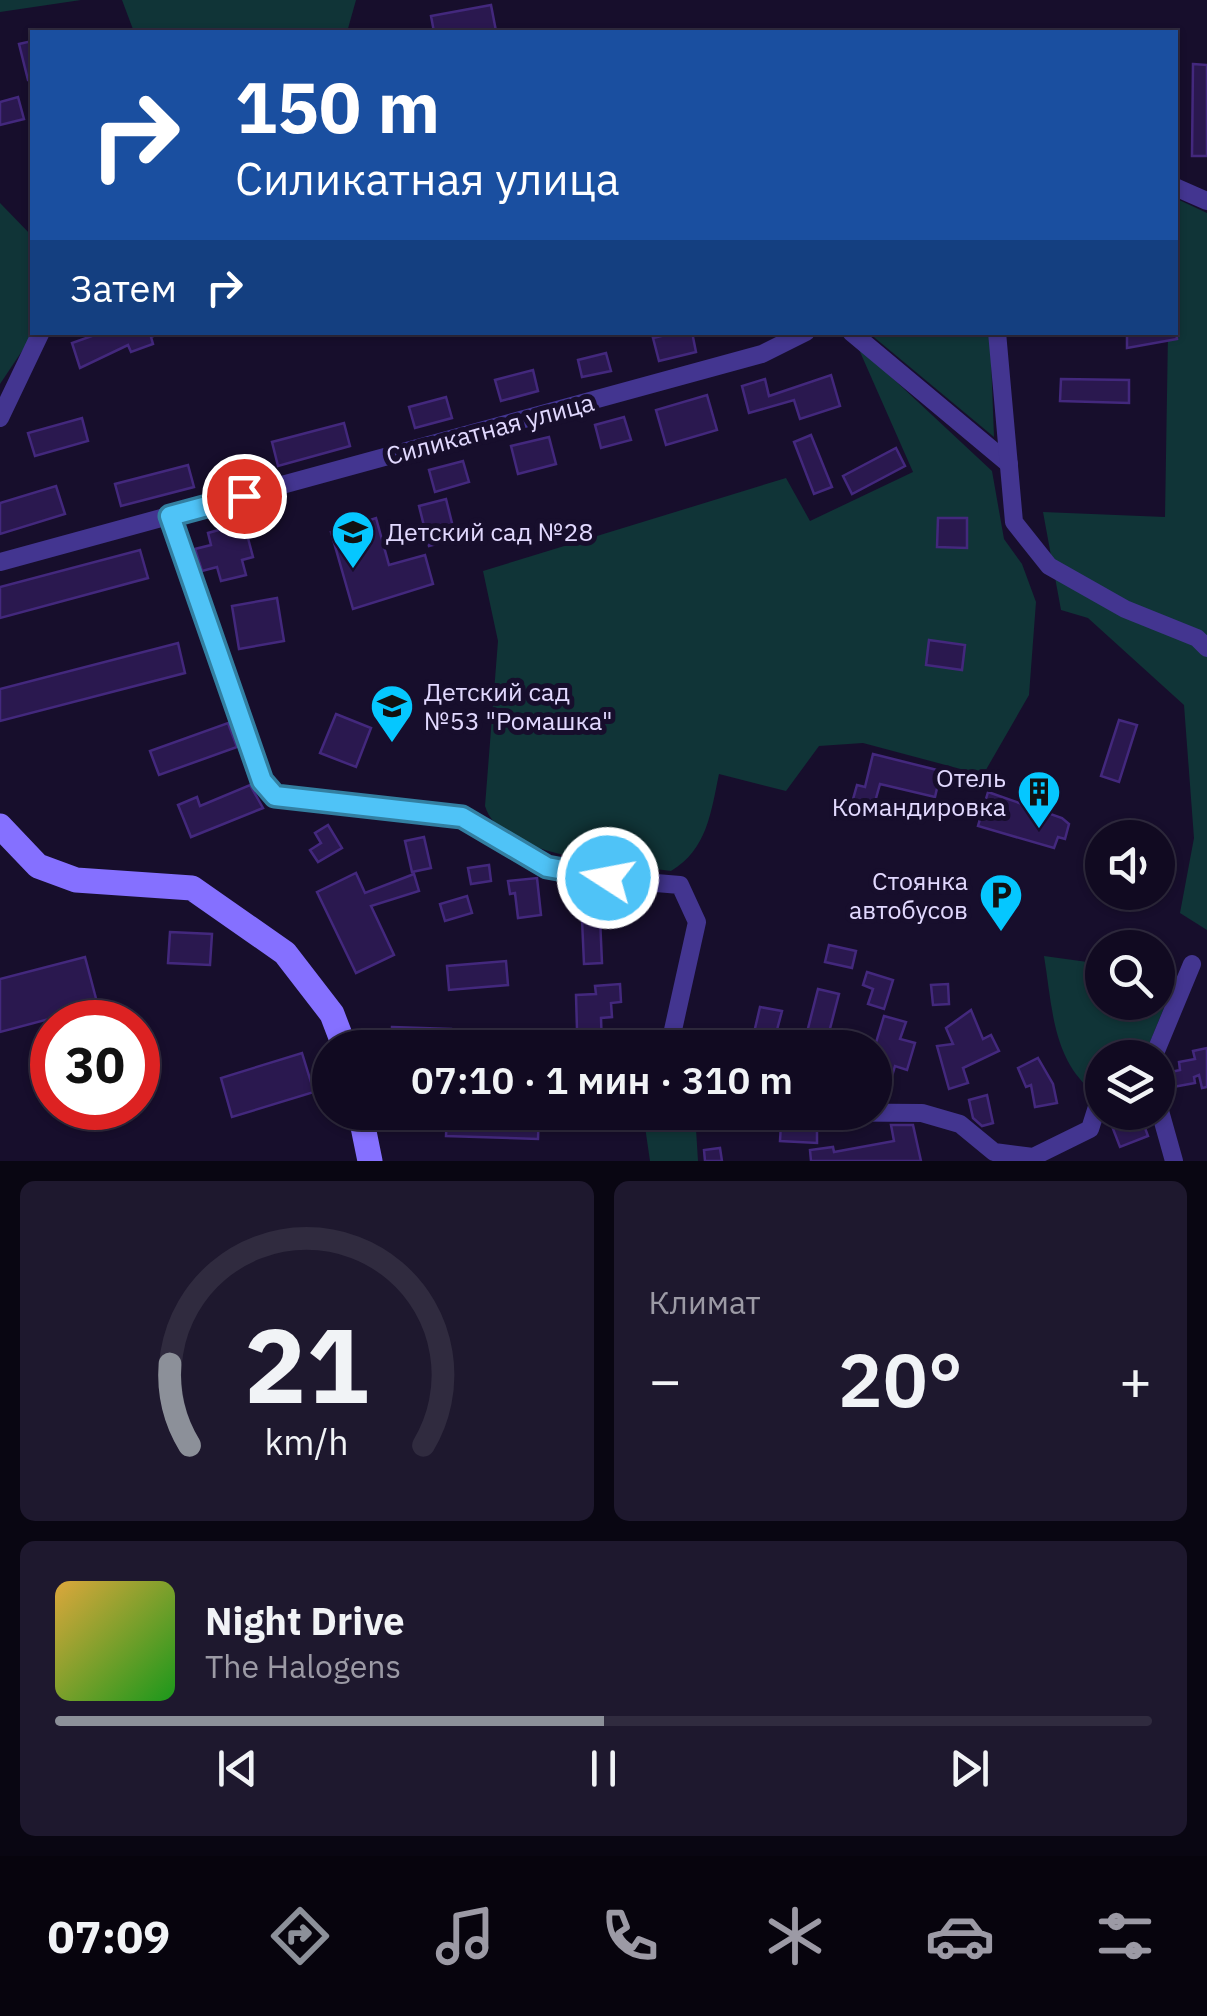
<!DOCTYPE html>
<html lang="ru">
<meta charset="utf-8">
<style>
body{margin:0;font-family:"IBM Plex Sans",sans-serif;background:#1e182e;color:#f1f3f6;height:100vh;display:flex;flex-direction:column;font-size:38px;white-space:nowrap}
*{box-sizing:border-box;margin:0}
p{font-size:32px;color:#9c9aa5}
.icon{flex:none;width:55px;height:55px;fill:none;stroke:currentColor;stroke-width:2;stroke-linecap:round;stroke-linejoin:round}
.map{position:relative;height:1161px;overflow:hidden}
.side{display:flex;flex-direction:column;gap:20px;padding:20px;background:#090612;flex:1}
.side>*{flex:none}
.banner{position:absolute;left:30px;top:30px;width:1148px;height:305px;border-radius:0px;box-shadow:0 2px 8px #0004,0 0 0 2px #302b3f;background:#1a4fa0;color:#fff;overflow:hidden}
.buttons{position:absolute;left:1085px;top:820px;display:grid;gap:20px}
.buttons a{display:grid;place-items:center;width:90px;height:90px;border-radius:50%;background:#110a21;box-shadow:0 2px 8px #0004,0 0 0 2px #302b3f;font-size:50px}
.speed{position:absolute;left:30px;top:1000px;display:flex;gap:20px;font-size:50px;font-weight:700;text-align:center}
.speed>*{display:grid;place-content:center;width:130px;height:130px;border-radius:50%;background:#110a21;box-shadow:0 2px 8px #0004,0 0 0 2px #302b3f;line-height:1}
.speed .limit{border:15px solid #d22;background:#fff;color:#111}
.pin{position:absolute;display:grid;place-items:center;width:85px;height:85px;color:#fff;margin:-42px;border:5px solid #fff;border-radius:50%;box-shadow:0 2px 10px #0007}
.me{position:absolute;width:110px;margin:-55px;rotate:281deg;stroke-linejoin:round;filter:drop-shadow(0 0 8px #0008)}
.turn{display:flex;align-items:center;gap:35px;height:210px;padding:0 40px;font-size:45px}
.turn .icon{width:130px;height:130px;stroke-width:2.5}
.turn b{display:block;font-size:70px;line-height:85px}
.then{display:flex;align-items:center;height:95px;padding:0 40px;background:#0003;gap:20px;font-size:38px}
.big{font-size:75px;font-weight:600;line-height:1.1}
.side .card{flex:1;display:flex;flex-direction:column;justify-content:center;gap:15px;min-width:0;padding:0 35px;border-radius:15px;background:#1e182e}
.side .dial{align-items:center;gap:0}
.dial svg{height:260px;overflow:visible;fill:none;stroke:#302b3f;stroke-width:7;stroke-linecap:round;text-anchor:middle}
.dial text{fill:#f1f3f6;stroke:none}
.song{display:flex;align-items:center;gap:30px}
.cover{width:120px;height:120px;border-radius:15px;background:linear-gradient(135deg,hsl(40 70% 55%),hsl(120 70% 35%))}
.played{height:10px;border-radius:5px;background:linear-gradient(90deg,#8c9099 50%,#302b3f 50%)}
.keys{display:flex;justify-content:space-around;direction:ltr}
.heat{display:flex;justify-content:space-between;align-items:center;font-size:55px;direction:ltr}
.side .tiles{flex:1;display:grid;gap:20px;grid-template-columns:1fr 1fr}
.card:last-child{grid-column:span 2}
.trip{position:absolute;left:312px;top:1030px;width:580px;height:100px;border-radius:50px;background:#110a21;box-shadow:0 2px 8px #0004,0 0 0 2px #302b3f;font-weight:600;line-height:100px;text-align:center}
.tab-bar{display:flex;height:160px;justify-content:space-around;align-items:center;background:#07040d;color:#9c9aa5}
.tab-bar .icon{width:70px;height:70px}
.tab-bar .selected{color:#8c9099}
.tab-bar b{font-size:45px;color:#f1f3f6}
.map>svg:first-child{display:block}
.green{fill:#103437}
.building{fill:#2a184f;stroke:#43287d;stroke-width:2.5}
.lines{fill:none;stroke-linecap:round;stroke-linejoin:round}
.street{stroke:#433590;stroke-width:18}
.secondary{stroke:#8570ff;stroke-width:25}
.route-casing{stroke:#337fa1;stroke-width:25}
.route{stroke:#4fc3f7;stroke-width:18}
.labels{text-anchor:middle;stroke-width:10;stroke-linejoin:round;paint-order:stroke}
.street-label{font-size:25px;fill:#e2d9ff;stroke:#170e2c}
.poi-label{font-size:25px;fill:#e2d9ff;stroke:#170e2c;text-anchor:start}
</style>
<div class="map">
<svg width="1207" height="1161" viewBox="0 0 1207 1161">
<rect width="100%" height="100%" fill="#170e2c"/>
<g class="green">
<path d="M0,0H81L0,12Z"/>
<path d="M122,0H356L347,32H134Z"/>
<path d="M1175,198L1207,213V930L1180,913L1194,838L1184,705L1088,618L1061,610L1043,512L1165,517L1168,333L1175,332Z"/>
<path d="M0,203L32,236L34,333L0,384Z"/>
<path d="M869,333H990L994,437Z"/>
<path d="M857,345L992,471L1004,539L1022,564L1036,602L1029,695L983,775L863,743L819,746L786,791L719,774C711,812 707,850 671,871C624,864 500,858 485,806L498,641L483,571L786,478L810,521L913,472Z"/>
<path d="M1044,956L1102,964V1002H1158V972L1176,978L1144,1057L1102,1058V1085L1091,1090C1052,1057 1052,1004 1044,956Z"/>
<path d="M643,1113H695L698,1161H650Z"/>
</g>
<g class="building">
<path d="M491,5L496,31L434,32L431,16Z"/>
<path d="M32,41V80H28L19,44Z"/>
<path d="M1193,64L1207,65V156H1192Z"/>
<path d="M18,97L24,119L0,125V102Z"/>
<path d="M103,332H158V334L151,337L153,344L131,352L128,345L80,368L72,343Z"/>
<path d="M678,332H692L696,352L659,361L653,338Z"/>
<path d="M1127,332H1176L1177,339L1127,348Z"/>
<path d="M606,353L611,371L582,377L578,360Z"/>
<path d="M533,370L538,391L501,401L495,380Z"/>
<path d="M831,375L840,406L800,419L794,400L749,413L742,386L765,379L769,396Z"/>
<path d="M1061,379L1129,380V403L1060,401Z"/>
<path d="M707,395L717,430L666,445L656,410Z"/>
<path d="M446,397L452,418L415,428L409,407Z"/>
<path d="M624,417L631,440L601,448L595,425Z"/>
<path d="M82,418L88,441L35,456L28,433Z"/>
<path d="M344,423L350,446L278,466L272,442Z"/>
<path d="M811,435L832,487L814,494L794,442Z"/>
<path d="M549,437L556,464L518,474L511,446Z"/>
<path d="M896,448L905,466L852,494L843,476Z"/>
<path d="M463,461L469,482L435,492L429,470Z"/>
<path d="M188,465L194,487L121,506L115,484Z"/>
<path d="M56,486L65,514L0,534V503Z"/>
<path d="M446,499L456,539L429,546L419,506Z"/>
<path d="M376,518L389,565L425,555L433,584L353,609L331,532Z"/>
<path d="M938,518H967V548L937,547Z"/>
<path d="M244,523L253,557L242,560L246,575L221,581L217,567L202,571L195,549L211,545L208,533Z"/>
<path d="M140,550L148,578L0,618V587Z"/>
<path d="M277,598L284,641L239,649L232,606Z"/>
<path d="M929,640L965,645L962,670L926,665Z"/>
<path d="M178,643L185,673L0,721V689Z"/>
<path d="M336,714L371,728L356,767L320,753Z"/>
<path d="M1119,720L1137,725L1119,782L1101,776Z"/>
<path d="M228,723L237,747L159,775L150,751Z"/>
<path d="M873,754L941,771L935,797L880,784L871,816L850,810L857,785L865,787Z"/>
<path d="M250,785L263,808L191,837L178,805L197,797L200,806Z"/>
<path d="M988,792L1062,818L1069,824L1065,839L1058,837L1054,848L978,826Z"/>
<path d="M328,825L342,848L318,862L310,850L321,843L315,833Z"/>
<path d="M424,837L431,868L412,872L405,841Z"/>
<path d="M489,865L491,881L471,884L468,868Z"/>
<path d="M356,873L365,893L414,874L419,891L371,906L394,955L356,973L317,892Z"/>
<path d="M537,878L541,915L518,918L515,893L510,894L508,881Z"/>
<path d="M467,896L472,913L445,921L440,904Z"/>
<path d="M600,918L602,963L584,964L582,919Z"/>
<path d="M170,932L212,934L210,965L168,963Z"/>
<path d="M829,945L856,951L852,968L825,962Z"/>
<path d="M85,957L98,1006L0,1032V979Z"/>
<path d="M506,961L508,985L449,990L447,966Z"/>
<path d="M867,972L893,980L884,1009L868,1004L873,989L863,985Z"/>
<path d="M620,984L621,1002L611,1003L612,1017L601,1018L602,1047L570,1048L569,1030L577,1029L576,995L596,994L595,986Z"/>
<path d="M948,984L949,1004L933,1005L931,985Z"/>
<path d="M818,989L839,994L825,1048H803Z"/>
<path d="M760,1007L782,1011L774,1041L753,1037Z"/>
<path d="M971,1010L983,1039L991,1035L999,1051L963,1068L968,1083L949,1089L937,1046L953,1044L946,1028Z"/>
<path d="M884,1016L906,1022L900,1039L915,1043L907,1070L895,1066L885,1100H875V1046Z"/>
<path d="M392,1027L451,1029L450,1048H391Z"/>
<path d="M1207,1048V1087L1202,1088L1199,1075L1194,1077L1195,1083L1173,1087L1171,1072L1180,1070L1179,1062L1195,1059L1193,1051Z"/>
<path d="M302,1053L314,1092L232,1117L221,1078Z"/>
<path d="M1038,1058L1053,1084L1057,1103L1035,1107L1031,1085L1026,1087L1018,1068Z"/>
<path d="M987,1095L993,1123L982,1126L973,1118L969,1100Z"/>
<path d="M447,1112H539L538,1139L446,1136Z"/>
<path d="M1133,1112H1139L1148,1136L1120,1147L1110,1121Z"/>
<path d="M781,1123L817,1125V1143L780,1141Z"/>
<path d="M891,1125H913L921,1161H811L810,1150L833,1147L834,1152L894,1141Z"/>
<path d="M720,1148L722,1161H705L704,1150Z"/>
</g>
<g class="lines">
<g class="street">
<path d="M1175,187L1207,201"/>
<path d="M851,332L1009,464"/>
<path d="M997,332L1014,522L1049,566L1125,609L1197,638L1207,648"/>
<path d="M0,418L41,332"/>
<path d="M170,517L262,781L275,796L462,817L547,867L608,879L680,885L697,922L669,1048"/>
<path d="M0,562L762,354L806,332"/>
<path d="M1153,1058L1192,964"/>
<path d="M1158,1104L1174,1161"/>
<path d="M785,1112L922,1113L960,1124L994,1152L1033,1157L1090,1129L1102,1091"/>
</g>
<g class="secondary">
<path d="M0,826L38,866L76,880L192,888L285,953L332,1014L345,1048"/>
<path d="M360,1112L370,1161"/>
</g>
</g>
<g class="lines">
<g class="route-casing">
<path id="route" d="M244,496L170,516L262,781L275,796L462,817L547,867L608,878"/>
</g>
<use href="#route" class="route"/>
</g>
<defs>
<g id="school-pin" transform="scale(2.25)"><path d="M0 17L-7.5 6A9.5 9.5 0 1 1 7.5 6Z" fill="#05c7ff" stroke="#170e2c"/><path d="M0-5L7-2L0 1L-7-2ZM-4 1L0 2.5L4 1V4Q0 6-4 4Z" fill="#111"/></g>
<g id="building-pin" transform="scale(2.25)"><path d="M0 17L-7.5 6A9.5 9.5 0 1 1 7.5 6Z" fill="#05c7ff" stroke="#170e2c"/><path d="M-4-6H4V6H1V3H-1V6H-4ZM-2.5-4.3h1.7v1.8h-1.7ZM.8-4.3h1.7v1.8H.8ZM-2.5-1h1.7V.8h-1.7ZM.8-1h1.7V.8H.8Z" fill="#111"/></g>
<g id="parking-pin" transform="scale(2.25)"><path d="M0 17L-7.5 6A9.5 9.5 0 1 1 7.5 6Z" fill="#05c7ff" stroke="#170e2c"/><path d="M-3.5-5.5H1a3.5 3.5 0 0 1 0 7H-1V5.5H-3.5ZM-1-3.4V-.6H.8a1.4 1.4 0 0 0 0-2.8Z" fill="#111"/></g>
</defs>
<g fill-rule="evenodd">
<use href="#school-pin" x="353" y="532"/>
<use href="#school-pin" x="392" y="706"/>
<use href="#building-pin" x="1039" y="792"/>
<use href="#parking-pin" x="1001" y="895"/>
</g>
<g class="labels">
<g class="street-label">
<text transform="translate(490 429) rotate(-15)" y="9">Силикатная улица</text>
</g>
<g class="poi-label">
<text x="386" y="541">Детский сад №28</text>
<text x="424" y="701">Детский сад<tspan x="424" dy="29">№53 "Ромашка"</tspan></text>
<text x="1006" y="787" text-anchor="end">Отель<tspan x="1006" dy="29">Командировка</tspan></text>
<text x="968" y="890" text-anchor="end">Стоянка<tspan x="968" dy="29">автобусов</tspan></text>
</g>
</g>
</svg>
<div class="buttons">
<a><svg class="icon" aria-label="sound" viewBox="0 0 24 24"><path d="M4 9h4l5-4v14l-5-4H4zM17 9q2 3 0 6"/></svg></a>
<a><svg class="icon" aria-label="search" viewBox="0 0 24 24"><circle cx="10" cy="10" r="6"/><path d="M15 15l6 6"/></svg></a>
<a><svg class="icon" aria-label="layers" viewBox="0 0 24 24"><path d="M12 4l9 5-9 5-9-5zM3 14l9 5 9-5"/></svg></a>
</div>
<div class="speed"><div class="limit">30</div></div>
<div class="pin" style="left:244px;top:496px;background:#d93025"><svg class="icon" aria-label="arrive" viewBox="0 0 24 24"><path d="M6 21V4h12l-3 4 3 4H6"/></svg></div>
<svg class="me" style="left:608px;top:878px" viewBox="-20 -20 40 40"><circle r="17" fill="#4fc3f7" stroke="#fff" stroke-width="3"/><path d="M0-11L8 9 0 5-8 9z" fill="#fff"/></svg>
<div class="trip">07:10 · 1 мин · 310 m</div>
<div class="banner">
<div class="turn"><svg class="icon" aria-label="right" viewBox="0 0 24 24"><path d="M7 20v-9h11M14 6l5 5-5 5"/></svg><div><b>150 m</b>Силикатная улица</div></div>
<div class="then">Затем<svg class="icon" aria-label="right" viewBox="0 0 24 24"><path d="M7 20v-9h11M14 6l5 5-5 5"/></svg></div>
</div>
</div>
<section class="side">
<div class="tiles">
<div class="card dial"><svg viewBox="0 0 100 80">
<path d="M14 69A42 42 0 1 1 86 69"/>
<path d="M14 69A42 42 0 0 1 8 44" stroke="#8c9099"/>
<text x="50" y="56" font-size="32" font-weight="700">21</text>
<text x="50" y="72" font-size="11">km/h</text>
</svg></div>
<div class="card"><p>Климат</p>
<div class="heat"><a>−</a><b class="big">20°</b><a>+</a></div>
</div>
<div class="card">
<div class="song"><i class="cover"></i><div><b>Night Drive</b><p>The Halogens</p></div></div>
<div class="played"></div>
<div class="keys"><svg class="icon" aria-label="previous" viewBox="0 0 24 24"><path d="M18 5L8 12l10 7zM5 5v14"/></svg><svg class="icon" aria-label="pause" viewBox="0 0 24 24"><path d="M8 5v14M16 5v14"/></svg><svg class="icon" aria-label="next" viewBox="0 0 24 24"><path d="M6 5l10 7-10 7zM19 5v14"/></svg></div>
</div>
</div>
</section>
<nav class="tab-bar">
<b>07:09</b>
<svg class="icon selected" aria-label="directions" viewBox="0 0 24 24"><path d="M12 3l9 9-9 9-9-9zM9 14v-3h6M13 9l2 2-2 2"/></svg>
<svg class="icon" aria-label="music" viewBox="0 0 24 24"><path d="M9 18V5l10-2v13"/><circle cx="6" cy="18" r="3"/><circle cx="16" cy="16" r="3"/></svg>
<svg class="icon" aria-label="phone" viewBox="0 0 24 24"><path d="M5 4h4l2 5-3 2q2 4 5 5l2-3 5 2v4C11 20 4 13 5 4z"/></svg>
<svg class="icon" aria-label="climate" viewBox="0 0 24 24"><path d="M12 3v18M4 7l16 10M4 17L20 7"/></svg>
<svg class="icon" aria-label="car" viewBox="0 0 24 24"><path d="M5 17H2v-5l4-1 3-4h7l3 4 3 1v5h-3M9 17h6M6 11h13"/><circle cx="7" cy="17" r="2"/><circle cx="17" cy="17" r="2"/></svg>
<svg class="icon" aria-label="filters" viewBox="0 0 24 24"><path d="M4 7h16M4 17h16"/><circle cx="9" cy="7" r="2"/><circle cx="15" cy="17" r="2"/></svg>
</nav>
